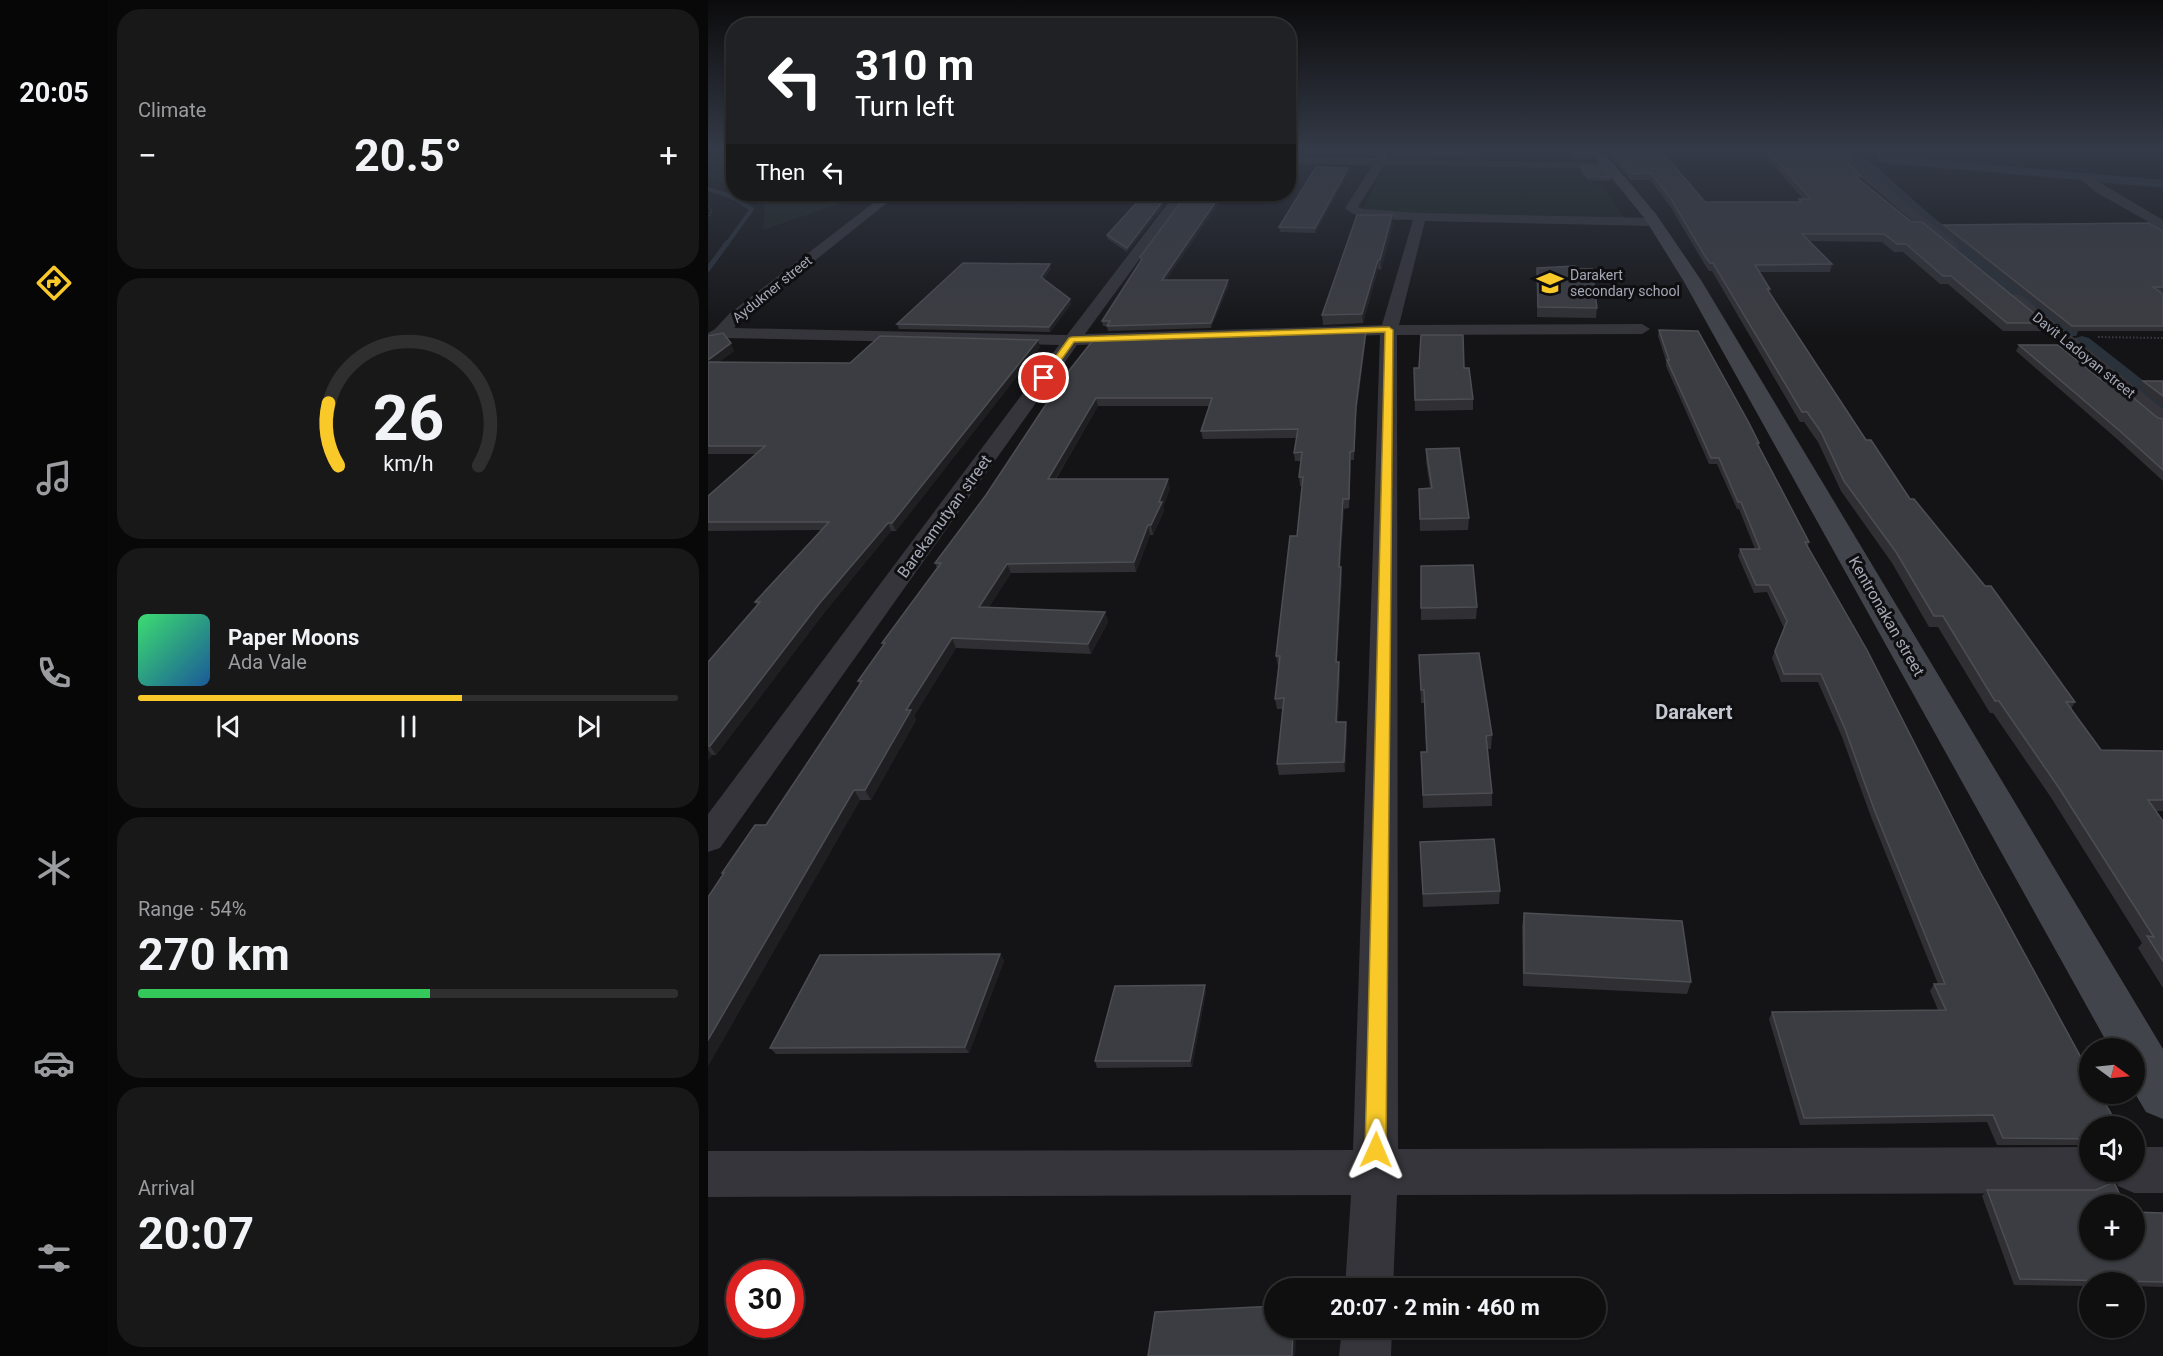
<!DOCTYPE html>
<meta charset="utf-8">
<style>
body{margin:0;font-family:Roboto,sans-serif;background:#181819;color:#f1f3f6;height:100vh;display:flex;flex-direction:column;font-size:22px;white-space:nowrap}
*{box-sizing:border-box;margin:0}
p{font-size:20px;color:#9b9c9f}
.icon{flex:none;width:33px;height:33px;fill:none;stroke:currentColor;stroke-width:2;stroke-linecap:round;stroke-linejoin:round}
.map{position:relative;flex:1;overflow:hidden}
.drawer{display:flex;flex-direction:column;gap:9px;padding:9px;background:#080809;width:600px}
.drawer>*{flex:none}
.banner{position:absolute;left:18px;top:18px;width:570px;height:183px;border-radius:24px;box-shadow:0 2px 4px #0004,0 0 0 2px #2f2f30;background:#202124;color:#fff;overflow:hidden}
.needle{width:39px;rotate:105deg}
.buttons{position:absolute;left:1371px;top:1038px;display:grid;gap:12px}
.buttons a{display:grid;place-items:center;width:66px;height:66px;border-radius:50%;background:#0f0f10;box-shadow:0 2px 4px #0004,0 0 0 2px #2f2f30;font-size:30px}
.speed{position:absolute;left:18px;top:1260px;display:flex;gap:12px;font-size:30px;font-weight:700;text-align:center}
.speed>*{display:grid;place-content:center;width:78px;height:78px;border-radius:50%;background:#0f0f10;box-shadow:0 2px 4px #0004,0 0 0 2px #2f2f30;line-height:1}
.speed .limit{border:9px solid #d22;background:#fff;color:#111}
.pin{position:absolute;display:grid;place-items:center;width:51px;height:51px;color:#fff;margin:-26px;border:3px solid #fff;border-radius:50%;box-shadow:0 2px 6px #0007}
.me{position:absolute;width:66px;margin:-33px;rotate:1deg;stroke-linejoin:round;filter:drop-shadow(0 0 4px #0008)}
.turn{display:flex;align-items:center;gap:21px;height:126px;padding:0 30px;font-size:27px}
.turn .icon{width:78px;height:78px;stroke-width:2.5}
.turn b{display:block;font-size:42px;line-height:51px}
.then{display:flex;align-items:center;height:57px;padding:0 30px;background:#0003;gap:12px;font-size:22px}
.big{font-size:45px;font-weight:700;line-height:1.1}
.drawer .card{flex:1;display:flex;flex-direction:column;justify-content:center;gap:9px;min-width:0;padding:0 21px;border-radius:24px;background:#181819}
.drawer .dial{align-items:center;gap:0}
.dial svg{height:156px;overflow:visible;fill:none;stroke:#2f2f30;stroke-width:7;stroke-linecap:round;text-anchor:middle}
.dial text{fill:#f1f3f6;stroke:none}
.song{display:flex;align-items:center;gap:18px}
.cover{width:72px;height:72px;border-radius:9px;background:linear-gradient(135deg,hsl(140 70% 55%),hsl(210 70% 35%))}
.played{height:6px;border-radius:3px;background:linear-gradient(90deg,#f8c929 60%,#2f2f30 60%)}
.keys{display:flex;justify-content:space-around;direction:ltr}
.heat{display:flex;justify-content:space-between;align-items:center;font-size:33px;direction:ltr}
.charge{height:9px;border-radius:4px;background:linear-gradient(90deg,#34c759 54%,#2f2f30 0)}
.trip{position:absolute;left:556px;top:1278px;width:342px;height:60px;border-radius:30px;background:#0f0f10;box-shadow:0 2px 4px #0004,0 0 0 2px #2f2f30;font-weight:700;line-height:60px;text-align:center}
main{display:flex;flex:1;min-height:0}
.tab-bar{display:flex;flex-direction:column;width:108px;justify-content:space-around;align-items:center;background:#060606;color:#9b9c9f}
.tab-bar .icon{width:42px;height:42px}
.tab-bar .selected{color:#f8c929}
.tab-bar b{font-size:27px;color:#f1f3f6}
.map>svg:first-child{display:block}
.green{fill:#1a211b}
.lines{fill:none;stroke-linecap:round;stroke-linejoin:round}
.stream-far1{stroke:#29313a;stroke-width:4}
.stream{stroke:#29313a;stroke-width:5}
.canal{fill:#29313a;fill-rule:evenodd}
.path-far1{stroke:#3b3c42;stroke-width:1.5;stroke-dasharray:1.5 2;stroke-linecap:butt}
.path{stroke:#3b3c42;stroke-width:2;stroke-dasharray:1.5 2;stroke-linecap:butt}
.lane{fill:#35353b;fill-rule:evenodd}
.street{fill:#35353b;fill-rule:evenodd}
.secondary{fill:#42444b;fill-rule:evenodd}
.wall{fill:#303034}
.shaded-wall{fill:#1f1f22}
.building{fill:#3c3d42;stroke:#4d4e54;stroke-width:1.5}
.route{fill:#f8c929;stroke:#a1831b;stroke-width:1.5}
.labels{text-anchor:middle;stroke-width:6;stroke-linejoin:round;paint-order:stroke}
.far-poi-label{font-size:14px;fill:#a5a8b6;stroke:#0f0f11;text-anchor:start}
.far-street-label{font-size:14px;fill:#a5a8b6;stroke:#0f0f11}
.street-label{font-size:16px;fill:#a5a8b6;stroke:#0f0f11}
.quarter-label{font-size:20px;font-weight:bold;fill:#c6c8d2;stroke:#0f0f11}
</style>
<main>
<nav class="tab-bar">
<b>20:05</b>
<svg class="icon selected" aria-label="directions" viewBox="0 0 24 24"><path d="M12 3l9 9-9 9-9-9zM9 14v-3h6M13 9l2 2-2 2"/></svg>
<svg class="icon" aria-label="music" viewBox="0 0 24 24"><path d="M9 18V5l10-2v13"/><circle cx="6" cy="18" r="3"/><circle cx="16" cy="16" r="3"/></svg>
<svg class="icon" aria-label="phone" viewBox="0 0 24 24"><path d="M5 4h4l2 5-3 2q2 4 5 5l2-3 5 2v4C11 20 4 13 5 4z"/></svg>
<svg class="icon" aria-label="climate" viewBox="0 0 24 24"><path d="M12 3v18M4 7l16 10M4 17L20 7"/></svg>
<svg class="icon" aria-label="car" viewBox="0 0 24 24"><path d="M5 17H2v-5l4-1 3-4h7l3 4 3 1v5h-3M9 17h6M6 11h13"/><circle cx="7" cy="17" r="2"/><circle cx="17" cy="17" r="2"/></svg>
<svg class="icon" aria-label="filters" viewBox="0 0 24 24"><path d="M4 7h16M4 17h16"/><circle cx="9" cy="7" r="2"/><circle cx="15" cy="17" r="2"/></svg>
</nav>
<section class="drawer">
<div class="card"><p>Climate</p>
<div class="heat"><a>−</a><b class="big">20.5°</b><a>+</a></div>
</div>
<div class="card dial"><svg viewBox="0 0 100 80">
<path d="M14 69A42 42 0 1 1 86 69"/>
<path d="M14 69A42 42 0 0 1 9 37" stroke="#f8c929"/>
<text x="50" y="56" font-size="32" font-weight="700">26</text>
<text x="50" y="72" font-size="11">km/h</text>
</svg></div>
<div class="card">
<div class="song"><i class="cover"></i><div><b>Paper Moons</b><p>Ada Vale</p></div></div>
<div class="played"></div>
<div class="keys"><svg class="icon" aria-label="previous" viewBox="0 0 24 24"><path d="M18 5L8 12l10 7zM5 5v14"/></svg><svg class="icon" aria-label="pause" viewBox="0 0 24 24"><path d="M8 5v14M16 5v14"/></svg><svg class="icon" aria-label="next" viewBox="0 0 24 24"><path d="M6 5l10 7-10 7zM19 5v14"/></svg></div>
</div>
<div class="card"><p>Range · 54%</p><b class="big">270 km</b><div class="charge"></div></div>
<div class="card"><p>Arrival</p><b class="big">20:07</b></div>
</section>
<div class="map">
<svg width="1455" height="1356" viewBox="0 0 1455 1356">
<rect width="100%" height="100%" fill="#141416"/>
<g class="green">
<path d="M25,149H26L25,188L0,178V154L10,150Z"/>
<path d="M684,165L872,169L888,185H896L920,224L670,212L655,208L676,168Z"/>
<path d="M37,194H160L55,230L57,204Z"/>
</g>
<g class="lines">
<g class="stream-far1">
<path d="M1171,149L1173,159"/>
<path d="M0,189L22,196L44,209L18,245"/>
</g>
<path class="stream" d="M0,269L19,243"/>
<g class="canal">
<path d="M1173,155L1455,180V188L1169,162V156Z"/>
<path d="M1153,156L1157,157L1226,218L1368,328L1370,332L1368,336H1354L1216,224L1149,163L1147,160Z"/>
<path d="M1374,336L1381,338L1455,396V412L1447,411L1367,346L1364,342L1367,338Z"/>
</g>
<g class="path-far1">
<path d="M1171,160L1360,177"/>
<path d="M1425,183L1455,185"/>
<path d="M0,206L4,211L0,218"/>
</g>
<path class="path" d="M1390,337L1455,338"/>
<path class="lane" d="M370,194H387L469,202L466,204Z"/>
<g class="street">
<path d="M671,149H681L679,159L901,163L907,166L901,169L676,165L650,207L656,209L712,213L946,218L953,222L946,226L717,221L691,325L934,324L942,329L934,334L689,335L690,1149L1382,1147V1172H1404L1398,1186L1382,1193L689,1195L685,1288H637L643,1195L0,1197V1151L645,1150L672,335L369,345L12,848L0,852V814L351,345L16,338L0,342V333L7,329L22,313L177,194H190L34,319L26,328L359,335L467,194H479L377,334L674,325L705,220C684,219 652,223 637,208L665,165L580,163V157L668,158Z"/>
<path d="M1133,149H1143L1146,161L1249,244L1251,247L1249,250H1239L1137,164Z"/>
<path d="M1379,175L1455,220V230L1386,191L1373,179Z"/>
<path d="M1308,294L1314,296L1455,409V425L1448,423L1302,302L1300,299L1302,296Z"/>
<path d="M1426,1147H1455V1193H1426L1410,1186L1404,1172H1426Z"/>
<path d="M634,1328H684L683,1356H631Z"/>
</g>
<path class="secondary" d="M880,149H893L948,214L993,280L1455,1049V1119L1438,1112L1426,1092V1048H1402L975,280L937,219Z"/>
</g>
<g class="wall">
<path d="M669,149L666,156L643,155L642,150Z"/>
<path d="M857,149H884L887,154L886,160H865Z"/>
<path d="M896,149H953L997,202H1090L1091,199H1095L1055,153H1026L1023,149H1126L1153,176L1152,180L1204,222L1338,323L1335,331H1295L1240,284H1232L1195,252H1186L1174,242L1101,241L1124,264L1122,272H1052L1062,289L1061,293L1158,440L1202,499L1367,702L1363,709L1393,750L1455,751V811H1448L1455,821V988L1430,948L1434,943L1344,799L1285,713H1282L1230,627H1221L1184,563L1133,491L1110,442L1096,422H1092L1004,271H1001L997,265L962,206L942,180H922Z"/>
<path d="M682,151L773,153V158L682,157Z"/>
<path d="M873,167L903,177V181H880L872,171Z"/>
<path d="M640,173L607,233L572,232L571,227Z"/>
<path d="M437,194H465L460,199L438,197Z"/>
<path d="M479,194H517L458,280L521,285L503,328L400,331L399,326H395L394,321L433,261L432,257Z"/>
<path d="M456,205L419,252L400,239L399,235Z"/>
<path d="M685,224L673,270L670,269L655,323L615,325L614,315Z"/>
<path d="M1236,225L1455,231V292H1452L1455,294V331H1362L1235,229Z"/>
<path d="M343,268L336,279L362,299L363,304L342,332L191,329L189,324Z"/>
<path d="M829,268L889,308L888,318L829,317Z"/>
<path d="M658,330V338L648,415L646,460H643L641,508L636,509L632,567L634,577L629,662L632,672L630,722L639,732L637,772L571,775L569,764L575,709H569L567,699L571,666H570L568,656L589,536L594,486H592L591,477L593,461H587L586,453L588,438L495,439L493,431L501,406H390L348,479L462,488L455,507L456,511L445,535H442L428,572L303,573L281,607L397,612L400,622L383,654L248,648L206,716L208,720L163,800H152L0,1066V897L15,875L14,873L58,825L152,685L150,681L175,645L174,643L229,568L227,563L278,495L356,377L608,334Z"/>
<path d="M951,330L1051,443L1050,445L1101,542L1100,546L1382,1126V1145H1289L1279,1122L1092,1125L1061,1019L1064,1012L1230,1010L1222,991L1226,984H1230L1163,817L1134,737L1110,682H1073L1064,658L1076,628L1059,592L1046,593L1030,556L1032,549H1047L1031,509H1029L1009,464H1001L958,366V361L950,336Z"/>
<path d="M0,336L26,351L11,362L142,363L332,347L188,531H183L116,613L8,755H4L0,760V662L49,606L47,602L113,530L0,531V496L48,454H0Z"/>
<path d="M1311,345L1395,381L1450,418L1455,419V481L1409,439L1308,351Z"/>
<path d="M706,368H756L765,399V410L707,411Z"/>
<path d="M1435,381H1455V406L1432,388Z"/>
<path d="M718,449L761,518L760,530L712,531L711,489L722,488L718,461Z"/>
<path d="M713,566L769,607L768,619L713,620Z"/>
<path d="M711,655L784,735L783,749H779L784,793V806L715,808L713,752H718L716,703H713Z"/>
<path d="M712,842L792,891L791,904L715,907Z"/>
<path d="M816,913L983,982L979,994L815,986L814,926Z"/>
<path d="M292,954L296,961L261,1053L68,1054L62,1048Z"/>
<path d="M498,991L484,1067L389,1068L387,1061Z"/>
<path d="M1279,1190L1382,1250L1455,1213V1287L1426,1286V1282H1382V1286L1306,1285L1274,1196Z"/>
</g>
<g class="shaded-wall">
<path d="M640,168V173L607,233V228Z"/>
<path d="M461,194H465L460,199V195Z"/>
<path d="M513,194H517L455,285L454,280Z"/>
<path d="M455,201L456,205L419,252V248Z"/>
<path d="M684,215L685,224L673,270L672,260Z"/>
<path d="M670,260V269L655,323L654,314Z"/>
<path d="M342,264L343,268L334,282L333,277Z"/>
<path d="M520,280L521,285L503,328V323Z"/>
<path d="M362,299L363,304L342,332L341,327Z"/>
<path d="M658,330V338L648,415L646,460V451L648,406Z"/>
<path d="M330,340L332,347L188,531L184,523Z"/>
<path d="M23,343L26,351L1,370L0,368V360Z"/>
<path d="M388,398L390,406L342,488L340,479Z"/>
<path d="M642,452L643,460L641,508V499Z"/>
<path d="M460,479L462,488L455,507L456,511L445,535L443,525Z"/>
<path d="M635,499L636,509L632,577L631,567Z"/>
<path d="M180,523L183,531L116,613L8,755L2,746L111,604Z"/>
<path d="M440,525L442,535L428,572L426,562Z"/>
<path d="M299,564L303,573L275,616L271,607Z"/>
<path d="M633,567L634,577L628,672V662Z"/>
<path d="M397,612L400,622L383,654L380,644Z"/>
<path d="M244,638L248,648L206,716L208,720L163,800L157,790L198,710Z"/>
<path d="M631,662L632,672L629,733L628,722Z"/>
<path d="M638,722L639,732L637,772L636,762Z"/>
<path d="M0,750L4,755L0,760Z"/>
<path d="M146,790L152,800L0,1066V1040Z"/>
<path d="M292,954L296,961L261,1053L257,1047Z"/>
<path d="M497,985L498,991L484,1067L482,1061Z"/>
<path d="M585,1328H589L587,1356H584Z"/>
</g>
<g class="building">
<path d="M643,149H667L666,150H642Z"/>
<path d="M682,149H773V153L682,151Z"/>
<path d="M862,149H884L887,154H866Z"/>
<path d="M902,149H952L997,202H1093L1091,199H1103L1058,149H1126L1153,176H1147L1204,222H1214L1338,323H1299L1243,276H1235L1198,244H1189L1176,234H1094L1124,264L1047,265L1062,289H1059L1158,440H1163L1202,499H1206L1277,586H1283L1367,702H1358L1393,750L1455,751V800H1440L1455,821V961L1439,936L1446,937L1351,788L1291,701H1287L1235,616H1226L1188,552L1136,481L1113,432L1099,412H1094L1005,263H1002L998,258L963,199L943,173L923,174Z"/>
<path d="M608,167L640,168L607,228L571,227Z"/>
<path d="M873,167H896L903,177H880Z"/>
<path d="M479,194H513L454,280H520L503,323L399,326L402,321H394L434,259L432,257Z"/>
<path d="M432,199L455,201L419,248L399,235Z"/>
<path d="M649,215H684L672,260H670L654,314L614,315Z"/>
<path d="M1441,223L1455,231V287H1445L1455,294V326H1364L1236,225Z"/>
<path d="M255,263L342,264L333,277L362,299L341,327L189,324Z"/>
<path d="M867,266L870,269H884L889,308L830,307L829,268Z"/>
<path d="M658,330L648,406L646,451L642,452L641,499H635L631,567H633L628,662H631L628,722H638L636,762L569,764L576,698L567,699L572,656H568L582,536H589L595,477H591L594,452L586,453L590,429L493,431L504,398H388L340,479H460L451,502H454L443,525H440L426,562L299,564L271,607L397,612L380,644L244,638L198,710H203L157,790H146L0,1040V897L16,873H14L47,825H58L154,681H150L177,643H174L233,563H227L278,495L356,377L386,339L608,334L609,332Z"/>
<path d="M951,330L990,331L1041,423L1051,443H1049L1101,542H1097L1159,650L1271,870L1382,1074V1094H1392L1410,1126H1382V1139L1295,1138L1285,1115L1096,1118L1064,1012L1238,1010L1226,984H1237L1166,809L1137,729L1113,674H1076L1067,651L1079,621L1061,585H1048L1032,549H1052L1033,502H1030L1011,458H1003L959,360H961Z"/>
<path d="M15,333L23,343L0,360V336Z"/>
<path d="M713,335H755L756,368H761L765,399L707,400L706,368H711Z"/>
<path d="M172,336L330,340L184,523H180L111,604L2,746H0V662L52,602H47L121,522H0V496L57,446H0V362L142,363Z"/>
<path d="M1311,345H1350L1395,381H1405L1450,418L1455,419V470L1413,432Z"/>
<path d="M1435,381H1455V396Z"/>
<path d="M751,448L761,518L712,519L711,489L724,488L718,449Z"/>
<path d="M765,565L769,607L713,608V566Z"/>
<path d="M771,653L784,735L778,736L784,793L715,795L713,752H719L716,690H713L711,655Z"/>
<path d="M786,839L792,891L715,894L712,842Z"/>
<path d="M816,913L974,921L983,982L816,973Z"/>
<path d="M292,954L257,1047L62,1048L112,955Z"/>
<path d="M497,985L482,1061H387L407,986Z"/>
<path d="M1406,1182L1416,1204H1382V1250H1426V1212L1455,1213V1282L1312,1279L1279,1190H1388Z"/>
<path d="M567,1306V1328H585L584,1356H440L447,1312Z"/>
</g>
<linearGradient id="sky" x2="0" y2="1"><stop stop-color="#0b0b0c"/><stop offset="0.44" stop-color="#343a47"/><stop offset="1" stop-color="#343a47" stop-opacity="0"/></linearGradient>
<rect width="1455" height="339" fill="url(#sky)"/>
<path class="route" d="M681,327L685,330L678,1150L675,1158L668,1161L660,1158L657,1150L677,332L366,342L339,380L332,378L361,338L364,337Z"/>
<defs>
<g id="school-bare" transform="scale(2.07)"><path d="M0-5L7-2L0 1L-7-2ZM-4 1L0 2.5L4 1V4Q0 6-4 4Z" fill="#f8c929" stroke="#0f0f11" stroke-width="2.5" paint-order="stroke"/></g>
</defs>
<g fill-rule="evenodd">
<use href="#school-bare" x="842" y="283"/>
</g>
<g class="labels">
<g class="far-poi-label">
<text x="862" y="280">Darakert<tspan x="862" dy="16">secondary school</tspan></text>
</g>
<g class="far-street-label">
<text transform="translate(64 289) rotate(-39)" y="5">Aydukner street</text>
<text transform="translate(1376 355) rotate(39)" y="5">Davit Ladoyan street</text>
</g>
<g class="street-label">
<text transform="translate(236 516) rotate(-54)" y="6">Barekamutyan street</text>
<text transform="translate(1179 616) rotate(60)" y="6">Kentronakan street</text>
</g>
<g class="quarter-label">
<text x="986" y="719">Darakert</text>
</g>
</g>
</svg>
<div class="buttons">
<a><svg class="needle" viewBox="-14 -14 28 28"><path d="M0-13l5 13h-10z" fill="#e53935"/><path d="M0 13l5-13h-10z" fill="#9b9c9f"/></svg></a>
<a><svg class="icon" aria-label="sound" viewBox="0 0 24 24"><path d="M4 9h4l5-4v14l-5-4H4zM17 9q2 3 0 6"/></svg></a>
<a>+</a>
<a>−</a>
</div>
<div class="speed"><div class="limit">30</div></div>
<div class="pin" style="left:336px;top:378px;background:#d93025"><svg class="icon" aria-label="arrive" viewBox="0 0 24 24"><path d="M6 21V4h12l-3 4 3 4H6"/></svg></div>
<svg class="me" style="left:668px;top:1150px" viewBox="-20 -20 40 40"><path d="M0-17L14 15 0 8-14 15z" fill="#f8c929" stroke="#fff" stroke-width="4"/></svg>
<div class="trip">20:07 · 2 min · 460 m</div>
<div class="banner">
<div class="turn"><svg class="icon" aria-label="left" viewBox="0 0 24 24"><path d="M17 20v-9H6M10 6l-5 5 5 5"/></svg><div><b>310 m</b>Turn left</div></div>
<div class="then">Then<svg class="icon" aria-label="left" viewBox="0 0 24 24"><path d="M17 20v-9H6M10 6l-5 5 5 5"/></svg></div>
</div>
</div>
</main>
